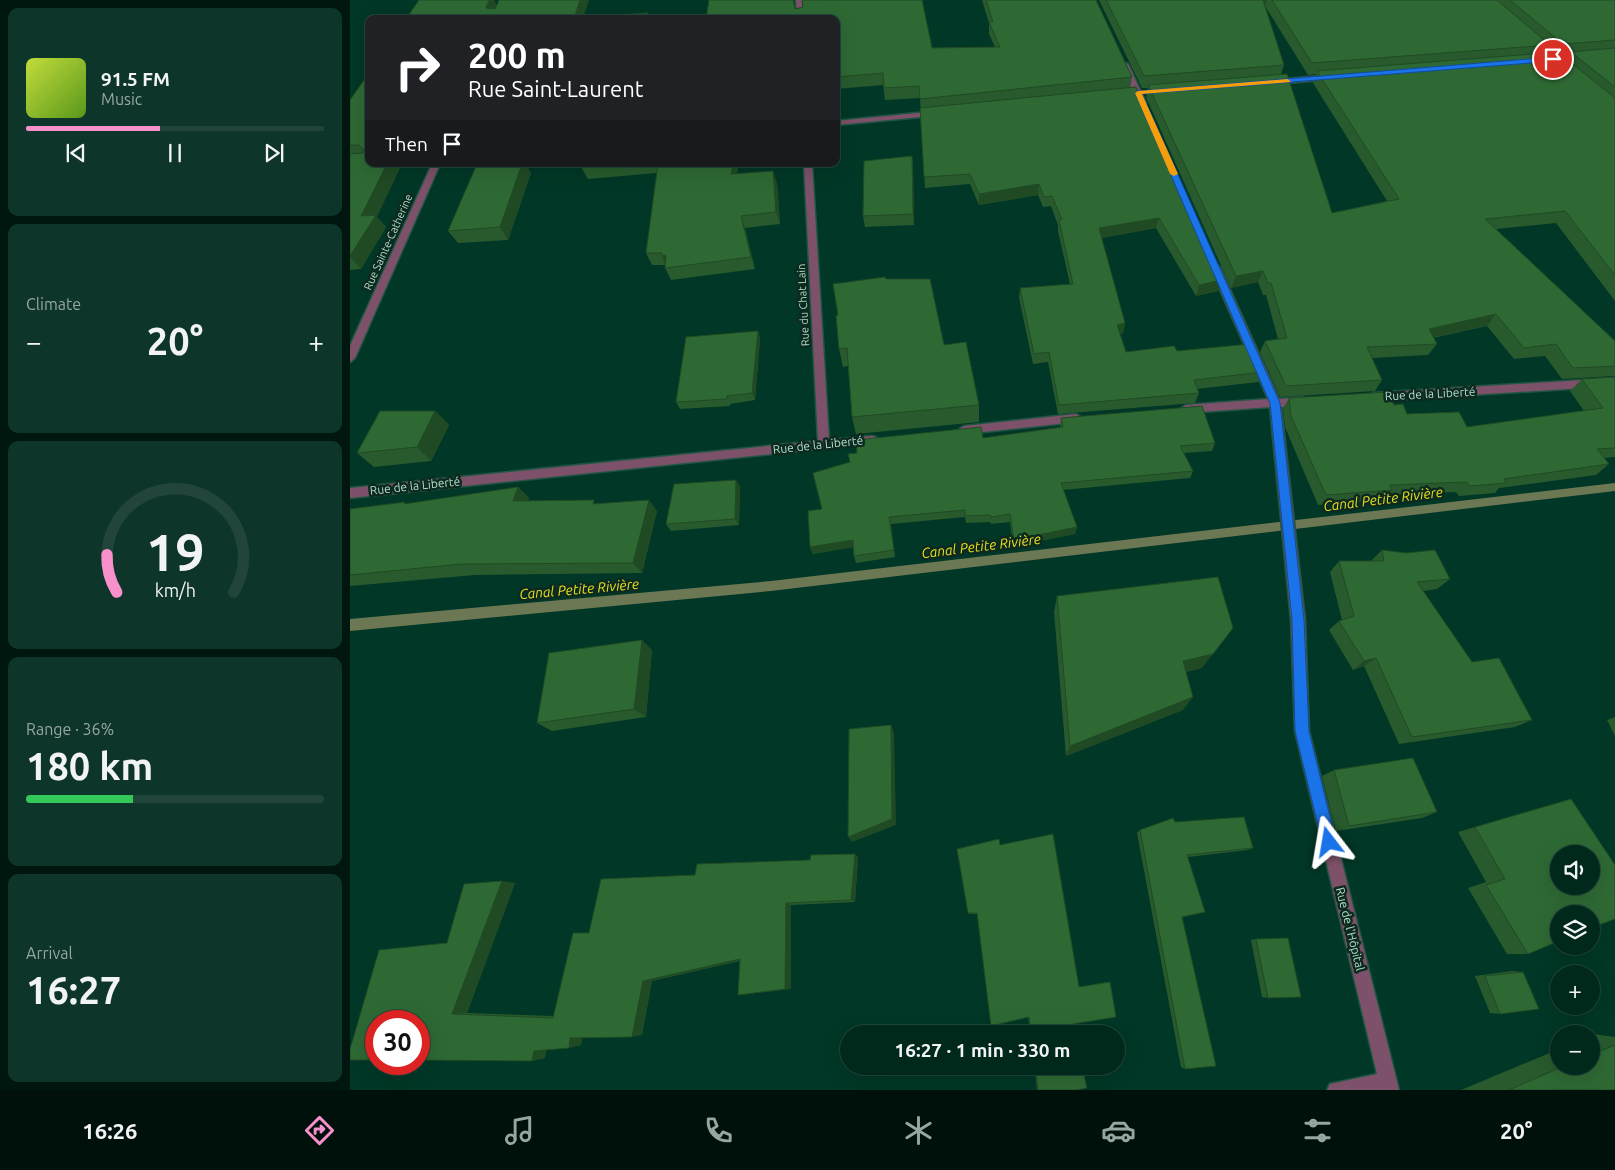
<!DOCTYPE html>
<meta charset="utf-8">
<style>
body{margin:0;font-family:Ubuntu,sans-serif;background:#0e3529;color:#f1f3f6;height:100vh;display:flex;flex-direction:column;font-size:19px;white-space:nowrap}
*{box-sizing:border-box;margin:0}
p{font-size:16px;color:#95a6a3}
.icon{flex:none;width:28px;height:28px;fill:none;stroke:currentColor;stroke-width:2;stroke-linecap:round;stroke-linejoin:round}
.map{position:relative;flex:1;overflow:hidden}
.sheet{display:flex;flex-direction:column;gap:8px;padding:8px;background:#00170f;width:350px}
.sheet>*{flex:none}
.banner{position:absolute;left:15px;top:15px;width:475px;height:152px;border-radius:10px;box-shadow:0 5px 20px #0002,0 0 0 1px #22453b;background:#202124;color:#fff;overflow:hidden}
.tools{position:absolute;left:1200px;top:845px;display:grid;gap:10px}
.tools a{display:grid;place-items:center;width:50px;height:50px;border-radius:50%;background:#00291c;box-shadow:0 5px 20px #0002,0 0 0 1px #22453b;font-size:25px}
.speed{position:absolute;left:15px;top:1010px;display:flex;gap:10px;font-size:25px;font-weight:700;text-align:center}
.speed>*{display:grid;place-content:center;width:65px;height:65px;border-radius:50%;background:#00291c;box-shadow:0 5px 20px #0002,0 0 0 1px #22453b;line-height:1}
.speed .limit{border:8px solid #d22;background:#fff;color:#111}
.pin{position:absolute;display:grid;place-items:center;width:42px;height:42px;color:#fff;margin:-21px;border:2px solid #fff;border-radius:50%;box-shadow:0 1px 5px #0007}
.me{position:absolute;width:55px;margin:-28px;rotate:346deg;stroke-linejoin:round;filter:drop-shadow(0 0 4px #0008)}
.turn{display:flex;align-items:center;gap:18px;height:105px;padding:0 20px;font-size:22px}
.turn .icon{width:65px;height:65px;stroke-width:2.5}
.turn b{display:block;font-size:35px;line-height:42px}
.then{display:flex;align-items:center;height:48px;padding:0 20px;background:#0003;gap:10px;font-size:19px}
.big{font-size:38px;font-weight:700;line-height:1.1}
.sheet .tile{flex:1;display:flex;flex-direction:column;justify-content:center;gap:8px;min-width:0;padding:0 18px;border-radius:10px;background:#0e3529}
.sheet .dial{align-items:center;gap:0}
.dial svg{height:130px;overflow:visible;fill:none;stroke:#22453b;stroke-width:7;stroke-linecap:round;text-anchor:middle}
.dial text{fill:#f1f3f6;stroke:none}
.song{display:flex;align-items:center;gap:15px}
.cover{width:60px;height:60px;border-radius:8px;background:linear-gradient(135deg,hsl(70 70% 55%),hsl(90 70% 35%))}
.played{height:5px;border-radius:2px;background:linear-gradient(90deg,#f890cb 45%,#22453b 45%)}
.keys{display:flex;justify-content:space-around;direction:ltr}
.heat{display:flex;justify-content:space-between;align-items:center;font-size:28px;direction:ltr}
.charge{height:8px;border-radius:4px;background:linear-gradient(90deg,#34c759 36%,#22453b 0)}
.trip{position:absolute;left:490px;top:1025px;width:285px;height:50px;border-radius:25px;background:#00291c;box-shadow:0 5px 20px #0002,0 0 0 1px #22453b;font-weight:700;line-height:50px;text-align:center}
.tabs{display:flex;height:80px;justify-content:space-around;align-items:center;background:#00100b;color:#95a6a3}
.tabs .icon{width:35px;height:35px}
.tabs .selected{color:#f890cb}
.tabs b{font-size:22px;color:#f1f3f6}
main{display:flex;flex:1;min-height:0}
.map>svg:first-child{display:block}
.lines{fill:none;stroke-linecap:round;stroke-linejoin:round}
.stream{fill:#6c7754;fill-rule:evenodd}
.minor-casing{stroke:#205544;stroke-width:3}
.minor{fill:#7d5169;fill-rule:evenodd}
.wall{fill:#285a2d;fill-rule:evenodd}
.shaded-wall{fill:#204a24}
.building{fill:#2e6934;stroke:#204a24;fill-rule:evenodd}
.route{fill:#1a73e8;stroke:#114b97}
.slow{fill:#f59e0b}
.labels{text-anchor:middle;stroke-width:5;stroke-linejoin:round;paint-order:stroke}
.far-street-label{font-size:11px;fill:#b3decb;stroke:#0c2a1f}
.street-label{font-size:12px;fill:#b3decb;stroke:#0c2a1f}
.water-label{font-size:14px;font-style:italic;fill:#eadf1e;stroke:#0c2a1f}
</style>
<main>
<section class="sheet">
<div class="tile">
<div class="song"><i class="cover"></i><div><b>91.5 FM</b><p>Music</p></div></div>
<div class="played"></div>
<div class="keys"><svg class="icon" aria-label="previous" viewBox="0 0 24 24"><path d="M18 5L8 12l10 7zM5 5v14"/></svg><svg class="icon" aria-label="pause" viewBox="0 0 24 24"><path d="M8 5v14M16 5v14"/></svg><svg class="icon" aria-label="next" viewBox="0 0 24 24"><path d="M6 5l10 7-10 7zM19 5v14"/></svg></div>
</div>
<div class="tile"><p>Climate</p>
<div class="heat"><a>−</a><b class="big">20°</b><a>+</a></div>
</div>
<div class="tile dial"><svg viewBox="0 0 100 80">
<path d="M14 69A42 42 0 1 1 86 69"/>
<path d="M14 69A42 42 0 0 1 8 46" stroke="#f890cb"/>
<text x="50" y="56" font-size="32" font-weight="700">19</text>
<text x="50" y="72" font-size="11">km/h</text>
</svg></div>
<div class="tile"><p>Range · 36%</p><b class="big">180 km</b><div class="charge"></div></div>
<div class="tile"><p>Arrival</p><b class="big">16:27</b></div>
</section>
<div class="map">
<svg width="1265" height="1090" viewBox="0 0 1265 1090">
<rect width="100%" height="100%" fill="#003726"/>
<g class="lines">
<path class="stream" d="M1265,483V491L421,591L0,631V619L421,581Z"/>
<g class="minor-casing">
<g id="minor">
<path d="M446,0H452L453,19H447Z"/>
<path d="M771,62L778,64L796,103L795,105L788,103L770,64Z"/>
<path d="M981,75L985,77L984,79L924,84L920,82L924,80Z"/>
<path d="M588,111H591V115L486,125V121Z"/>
<path d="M82,164H90L5,358L0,362V346Z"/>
<path d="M454,164H462L479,440L522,436L526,437L528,440L526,443L0,498V488L468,441Z"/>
<path d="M865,264L870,267L929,399L953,397L958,401L953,405L931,407L955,620L959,731L1049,1090H977L980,1084L1027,1074L945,731L941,620L920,407L836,413L830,409L836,405L918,399L860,267Z"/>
<path d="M1265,378V386L1023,401L1018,397L1023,393Z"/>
<path d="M726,414L732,418L726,422L614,434L608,430L614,426Z"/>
</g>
</g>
<use href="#minor" class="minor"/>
</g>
<g class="wall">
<path d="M359,0H445H444L445,9L453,7L452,0H572L582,48L645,47L639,34V23L632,0H746L782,77L780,88L786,87L872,280L868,291L846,296L806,228L751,238L775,323L773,333L770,334L776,352L824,346L827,351L900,344L913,372L908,382L847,389L849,393L845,403L708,414L698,362L683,364L669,298L670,288L720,284L708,231V225L701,206L693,207L688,195L629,205L620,184L575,188L570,98L535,100L533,85L486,89V19H356Z"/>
<path d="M749,0H1265V301L1206,223L1146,229L1265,341V376L1212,379L1195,356L1164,359L1137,326L1083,338L1087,344L1078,355L1022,358L1032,380L1025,391L930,397L910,352L915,341L928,339L916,295H913L908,282L881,288L796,97L798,88H792ZM915,6L958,75L966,74L963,83L1037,201L982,213L931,74L934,65ZM1197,49L1202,53H1194ZM1219,55L1217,59L1212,56Z"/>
<path d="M19,73L27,217L36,227L11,269L0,270V100Z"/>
<path d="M562,156L563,167L564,225L515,227L513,216Z"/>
<path d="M127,164H175L181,173L158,240L108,243L98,231Z"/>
<path d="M232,164H389L387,173L427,183L430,224L395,228L405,269L321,280L315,268V265H302L296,253L307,173L238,179L231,167Z"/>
<path d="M536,279L594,345L629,405V422L506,434L502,417L498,366L493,367L489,349L488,315Z"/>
<path d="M408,331L410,339L405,400L380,404V406L330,409L326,402Z"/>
<path d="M1265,377V457L1254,458L1259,464L1246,475L1149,488L1145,493L1109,496L1106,492L1038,495L1034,500L968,505L935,427L933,409L939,398L1044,405L1057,414L1117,427L1234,411L1220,391L1232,379Z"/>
<path d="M85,411L99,425L81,461L24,467L7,453Z"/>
<path d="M711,418L865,443L862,451L834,453L843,471L840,478L713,490L727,527L725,534L663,546L660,522L641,524L640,522L616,523L615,517L541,524L545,557L506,563L504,556L503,547L463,554L460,547L472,509L633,438L710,427Z"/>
<path d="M390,486L389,525L321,531L316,524Z"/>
<path d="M168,487L179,498L178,501L247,504L307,511L292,573L125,575L0,586V509L58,504Z"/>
<path d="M1032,550L1100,579L1087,589L1073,591L1122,662L1182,720L1165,727L1049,744L1014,666L1003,670L979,630L989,621L992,620L980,572L989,561H1021Z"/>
<path d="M707,596L852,668L836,672L833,710L716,756L704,612Z"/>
<path d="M302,650L296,717L202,731L187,723Z"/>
<path d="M1265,717V736L1257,720Z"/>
<path d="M984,770L1087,812L1072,818L986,831L972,776Z"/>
<path d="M1221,799L1178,954H1157L1118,888L1136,882L1108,832Z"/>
<path d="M825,822L903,848L898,850L838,857L832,917L835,1069L831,1067L787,833L790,830Z"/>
<path d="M650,845L729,987L757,982H760L723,1024L726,1034H680L678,1017L627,914H619L607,849Z"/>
<path d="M508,857L505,902L441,905V989L388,995L390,961L302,981L292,1035L232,1038L231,1045L196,1050L195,1058L182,1061L69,1060L97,943L165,883L117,1013L204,1016L239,933L345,875L460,860Z"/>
<path d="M906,939L918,998L912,997L901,940Z"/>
<path d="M1162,971L1173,972L1150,1014L1140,1013L1125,976Z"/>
<path d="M1243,1034L1265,1037V1090H1111L1209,1049V1066H1241V1035Z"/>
<path d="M684,1066H732L727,1090H687Z"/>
</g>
<g class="shaded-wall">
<path d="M139,0H144L147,5L143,19L136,8Z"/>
<path d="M230,0H239L233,19H224Z"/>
<path d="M911,0H917L915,6Z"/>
<path d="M562,156L563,167L564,225L563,214Z"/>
<path d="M37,164H52L27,217L36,227L11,269L0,257L11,216Z"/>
<path d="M172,164H175L181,173L158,240L150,227Z"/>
<path d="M383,164H389L384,186L381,174Z"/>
<path d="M423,171L427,183L430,224L426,212Z"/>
<path d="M689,184L688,195L629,205V194Z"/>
<path d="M391,216L395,228L405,269L401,257Z"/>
<path d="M809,218L806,228L747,239L749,228Z"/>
<path d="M316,255L317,268L312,256Z"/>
<path d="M913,271L908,282L881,288L886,276Z"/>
<path d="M872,280L868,291L846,296L849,285Z"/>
<path d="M1146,314L1137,326L1070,340L1079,329Z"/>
<path d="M775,323L773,333L765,335L767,325Z"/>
<path d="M408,331L410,339L405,400L402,393Z"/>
<path d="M85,411L99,425L81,461L67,447Z"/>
<path d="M386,480L390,486L389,525L385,519Z"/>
<path d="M168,487L179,498L174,512L163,501Z"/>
<path d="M299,500L307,511L292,573L283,563Z"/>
<path d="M727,527L725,534L663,546L664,540Z"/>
<path d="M503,540L505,547L463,554L460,547Z"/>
<path d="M883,628L852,668L824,674L833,661Z"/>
<path d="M292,640L302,650L296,717L284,709Z"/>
<path d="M1026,658L1014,666L1003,670L1014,661Z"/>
<path d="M843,697L833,710L716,756L720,746Z"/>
<path d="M541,725L544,733L546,825L502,842L498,837Z"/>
<path d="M505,854L508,857L505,902L501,900Z"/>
<path d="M152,881L165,883L117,1013L102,1014Z"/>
<path d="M436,903L441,905V989H435Z"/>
<path d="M390,959H397L302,981L292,1035L282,1037L293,981Z"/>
<path d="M232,1036L231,1045L219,1048L220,1038Z"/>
<path d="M197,1048L195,1058L182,1061L184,1051Z"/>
</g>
<g class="building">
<path d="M69,0H139L136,8L145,9L149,0H230L224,19H56Z"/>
<path d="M359,0H443L445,9L453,7L452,0H572L582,48L650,47L639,22H643L636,0H746L782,77L570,99L569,86L534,88L533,73L486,77V19H356Z"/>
<path d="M756,0H913L934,65L794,76Z"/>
<path d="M922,0H1147L1200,45L962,63Z"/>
<path d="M1160,0H1265V40L1213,44Z"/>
<path d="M298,13L297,19H267L268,15Z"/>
<path d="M1265,48V87L1221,52Z"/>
<path d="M1208,52L1265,98V275L1215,211L1135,219L1265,341V366L1223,368L1206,344L1174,348L1146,314L1079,329L1087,344L1017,347L1032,380L936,386L915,341L937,338L921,283H918L913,271L886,276L798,85L937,74L982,213L1049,199L967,71Z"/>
<path d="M19,73V164H37L11,216L26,215L0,256V154L13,153L14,150L9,145H0V100Z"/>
<path d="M786,87L872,280L849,285L809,218L749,228L775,323L767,325L776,352L824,346L827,351L900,344L913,372L844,380L849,393L709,405L699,352L684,354L670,288L723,284L709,220H712L702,196L694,197L689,184L629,194L620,174L574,177L570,108Z"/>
<path d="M562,156L563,214L513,216L514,161Z"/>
<path d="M127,164H172L150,227L98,231Z"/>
<path d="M232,164H272L231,167Z"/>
<path d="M308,164H383L381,174L423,171L426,212L391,216L401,257L315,268L316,255L312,256V253H296Z"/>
<path d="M535,277L536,279H580L594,345L616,342L629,405L502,417L497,348L489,349L486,316L488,315L483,284Z"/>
<path d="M408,331L402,393L377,396V399L326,402L336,337Z"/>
<path d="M1265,377V448L1247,449L1259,464L1154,479L1156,483L1119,486L1117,482L1040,485L1042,490L976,495L941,416L939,398L1038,392L1044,405L1053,404L1057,414L1109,412L1117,427L1253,408L1232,379Z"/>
<path d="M852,406L865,443L830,446L843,471L711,483L727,527L664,540L660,514L641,517L640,515L615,516V510L539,517L544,550L504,556L503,540L460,547L458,511L472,509L463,473L500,462L498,454L507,453L506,440L631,427L633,438L713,427L711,418Z"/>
<path d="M30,411H85L67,447L7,453Z"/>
<path d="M386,480L385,519L316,524L324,484Z"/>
<path d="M168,487L163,501L244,500L243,504L299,500L283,563L111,564L0,575V509L55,502L54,504Z"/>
<path d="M1032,550L1056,553L1085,550L1100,579L1067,582L1122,662L1149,658L1182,720L1062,737L1026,658L1014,661L989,621L1004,616L989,561H1034Z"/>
<path d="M868,577L883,628L863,654L833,661L843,697L720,746L707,596Z"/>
<path d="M292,640L284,709L187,723L199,653Z"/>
<path d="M541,725L542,819L498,837L499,729Z"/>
<path d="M1063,758L1087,812L999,826L984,770Z"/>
<path d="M1221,799L1265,865V919L1241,928V914H1209V941L1178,954L1136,885L1155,879L1125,827ZM1209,854H1241V886H1209Z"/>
<path d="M894,817L903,848L837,855L855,912L832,917L866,1066L835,1069L790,830L823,818L825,822Z"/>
<path d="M703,834L729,987L760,982L766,1017L723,1024L726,1034H681L679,1017L641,1026L627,913H618L607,849L649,839L650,845Z"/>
<path d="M505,854L501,900L436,903L435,989L388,995L390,959L293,981L282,1037L220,1038L219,1048L184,1051L182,1061L69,1060V1021H26V1060H0V1049L29,950L97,943L114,884L152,881L102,1014L203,1018L223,933H239L251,879L345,875L347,864L460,860L461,855Z"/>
<path d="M938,938L951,997L918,998L906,939Z"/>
<path d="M1173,972L1189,1009L1150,1014L1135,976Z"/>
<path d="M1265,1045V1090H1159L1214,1066H1241V1055Z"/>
<path d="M685,1066H732L737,1088L727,1090H688Z"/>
</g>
<path class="route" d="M1203,57L1206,61L792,94L930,403L954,620L959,731L986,842L984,847L979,849L974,847L972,842L945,731L942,620L920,403L785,93L788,91Z"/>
<path class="slow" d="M938,79L941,82L792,94L828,174L824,176L820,174L785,93L788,91Z"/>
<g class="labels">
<g class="far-street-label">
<text transform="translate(38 242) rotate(-66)" y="4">Rue Sainte-Catherine</text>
<text transform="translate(453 305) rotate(-93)" y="4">Rue du Chat Lain</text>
</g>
<g class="street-label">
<text transform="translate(1080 394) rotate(-3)" y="4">Rue de la Liberté</text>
<text transform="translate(468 445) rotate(-6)" y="4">Rue de la Liberté</text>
<text transform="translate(65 486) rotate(-6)" y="4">Rue de la Liberté</text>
<text transform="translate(1000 929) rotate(76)" y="4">Rue de l'Hôpital</text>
</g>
<g class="water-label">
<text transform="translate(1033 499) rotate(-7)" y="5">Canal Petite Rivière</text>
<text transform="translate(631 546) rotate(-7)" y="5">Canal Petite Rivière</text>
<text transform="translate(229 589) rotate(-5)" y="5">Canal Petite Rivière</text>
</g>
</g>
</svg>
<div class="tools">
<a><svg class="icon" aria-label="sound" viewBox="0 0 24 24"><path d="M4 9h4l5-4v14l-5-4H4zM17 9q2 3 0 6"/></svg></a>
<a><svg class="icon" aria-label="layers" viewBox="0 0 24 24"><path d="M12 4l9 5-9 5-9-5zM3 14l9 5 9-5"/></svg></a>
<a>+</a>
<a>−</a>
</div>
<div class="speed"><div class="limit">30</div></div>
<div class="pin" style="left:1203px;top:59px;background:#d93025"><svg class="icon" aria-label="arrive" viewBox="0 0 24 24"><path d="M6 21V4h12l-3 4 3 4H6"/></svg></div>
<svg class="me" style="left:979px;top:842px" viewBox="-20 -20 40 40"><path d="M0-17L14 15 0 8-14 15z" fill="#1a73e8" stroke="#fff" stroke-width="4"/></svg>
<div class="trip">16:27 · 1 min · 330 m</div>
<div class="banner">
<div class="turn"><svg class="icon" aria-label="right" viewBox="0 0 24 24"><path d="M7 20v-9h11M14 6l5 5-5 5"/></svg><div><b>200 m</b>Rue Saint-Laurent</div></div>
<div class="then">Then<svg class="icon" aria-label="arrive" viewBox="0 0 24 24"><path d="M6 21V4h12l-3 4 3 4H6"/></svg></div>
</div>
</div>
</main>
<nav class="tabs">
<b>16:26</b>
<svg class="icon selected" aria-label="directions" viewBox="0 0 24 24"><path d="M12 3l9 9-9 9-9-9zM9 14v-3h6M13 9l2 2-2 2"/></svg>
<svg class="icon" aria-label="music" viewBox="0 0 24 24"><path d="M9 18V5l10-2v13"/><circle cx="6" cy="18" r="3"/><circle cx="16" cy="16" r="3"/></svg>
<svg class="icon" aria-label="phone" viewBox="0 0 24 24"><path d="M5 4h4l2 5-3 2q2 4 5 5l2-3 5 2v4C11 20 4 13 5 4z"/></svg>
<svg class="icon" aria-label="climate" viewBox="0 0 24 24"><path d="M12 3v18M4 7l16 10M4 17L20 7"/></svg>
<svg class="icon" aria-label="car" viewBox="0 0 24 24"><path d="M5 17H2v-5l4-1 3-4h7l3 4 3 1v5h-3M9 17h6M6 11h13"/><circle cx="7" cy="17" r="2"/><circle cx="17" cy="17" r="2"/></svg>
<svg class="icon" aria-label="filters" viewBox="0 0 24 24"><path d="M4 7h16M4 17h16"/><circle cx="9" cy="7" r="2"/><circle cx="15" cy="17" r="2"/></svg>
<b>20°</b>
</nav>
